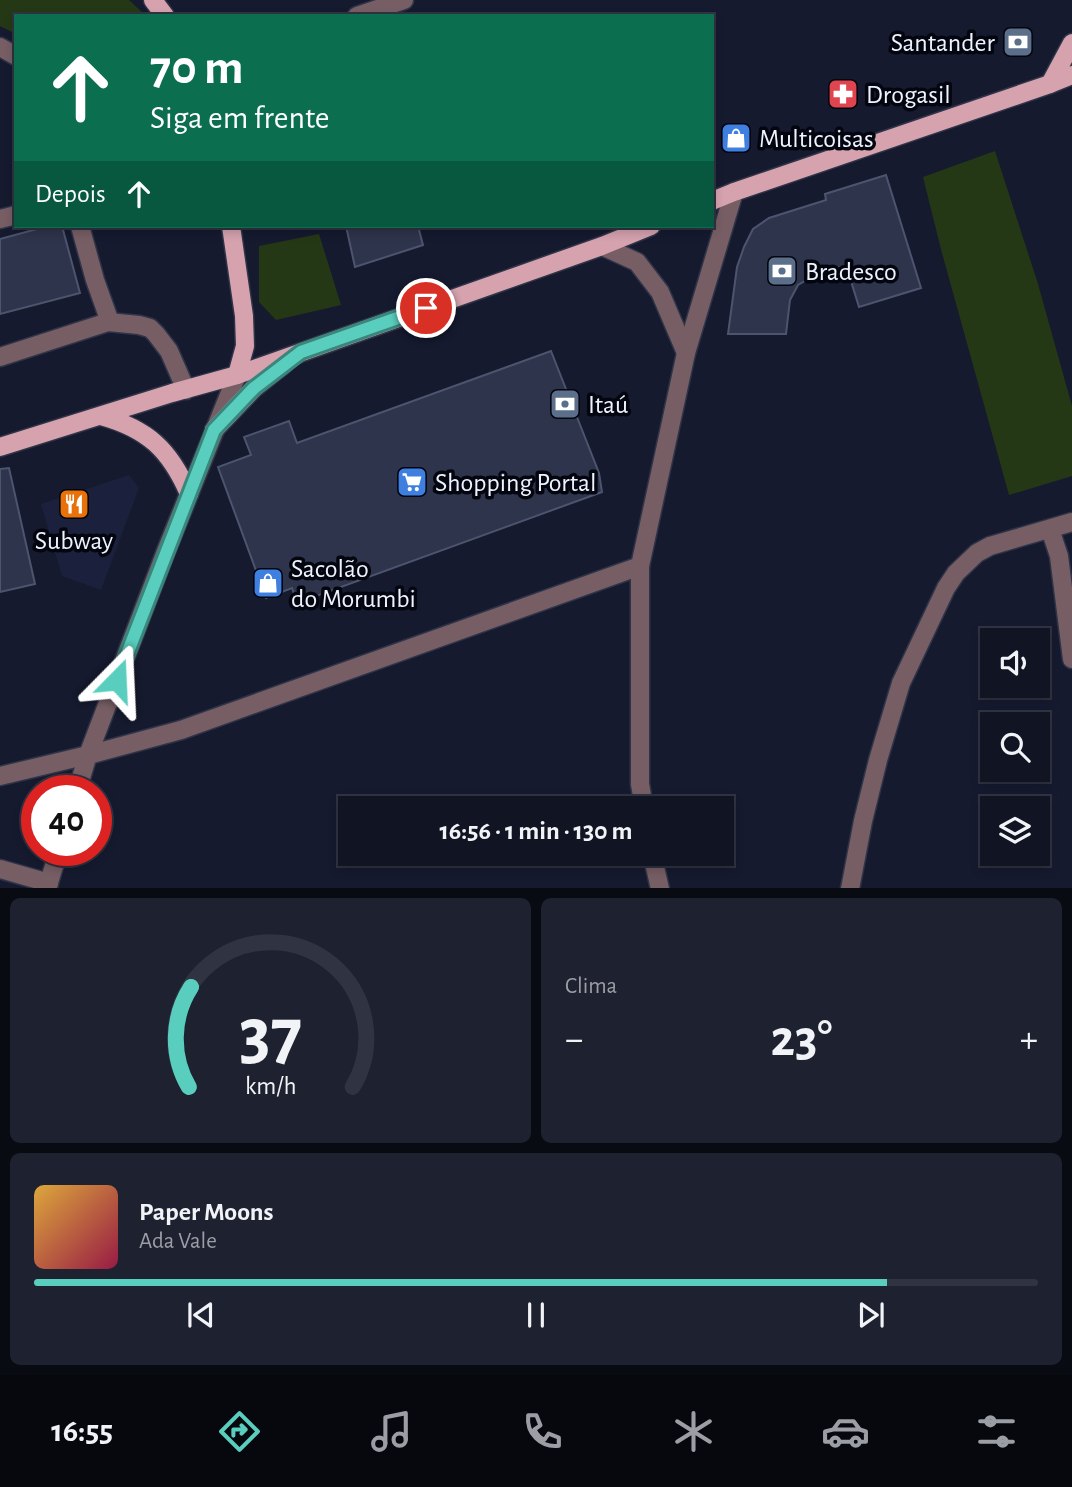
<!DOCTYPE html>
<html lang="pt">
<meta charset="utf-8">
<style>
body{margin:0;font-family:"Alegreya Sans",sans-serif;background:#1e2130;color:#f1f3f6;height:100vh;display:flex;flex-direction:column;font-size:26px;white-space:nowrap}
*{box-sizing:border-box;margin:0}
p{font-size:23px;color:#9c9ea6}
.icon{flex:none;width:38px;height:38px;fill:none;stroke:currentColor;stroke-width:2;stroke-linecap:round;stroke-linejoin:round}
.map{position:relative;height:888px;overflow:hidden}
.drawer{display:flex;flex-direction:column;gap:10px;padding:10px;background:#090b13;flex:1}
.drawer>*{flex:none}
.guide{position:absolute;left:14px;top:14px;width:700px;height:214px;border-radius:0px;box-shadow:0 4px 10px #0003,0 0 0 2px #303341;background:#0b6e4f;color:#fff;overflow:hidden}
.controls{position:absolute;left:980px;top:628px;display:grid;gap:14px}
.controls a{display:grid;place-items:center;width:70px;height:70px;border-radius:0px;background:#101423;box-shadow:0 4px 10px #0003,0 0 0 2px #303341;font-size:35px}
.speed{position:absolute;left:21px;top:775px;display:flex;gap:14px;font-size:35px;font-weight:700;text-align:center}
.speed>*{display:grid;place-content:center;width:91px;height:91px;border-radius:50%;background:#101423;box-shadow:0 4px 10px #0003,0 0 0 2px #303341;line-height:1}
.speed .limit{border:10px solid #d22;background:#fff;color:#111}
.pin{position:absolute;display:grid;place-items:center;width:60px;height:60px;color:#fff;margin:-30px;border:4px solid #fff;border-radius:50%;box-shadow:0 2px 7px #0007}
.me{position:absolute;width:77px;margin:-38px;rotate:21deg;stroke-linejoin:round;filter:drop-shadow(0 0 5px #0008)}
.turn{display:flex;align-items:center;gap:24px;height:147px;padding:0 21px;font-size:32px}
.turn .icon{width:91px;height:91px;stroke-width:2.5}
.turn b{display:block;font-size:49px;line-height:60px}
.then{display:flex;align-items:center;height:66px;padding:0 21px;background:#0003;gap:14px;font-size:26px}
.big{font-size:52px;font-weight:700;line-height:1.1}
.drawer .card{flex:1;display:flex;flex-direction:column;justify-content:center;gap:10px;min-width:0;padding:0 24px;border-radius:10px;background:#1e2130}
.drawer .dial{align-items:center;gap:0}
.dial svg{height:182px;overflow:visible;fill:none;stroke:#303341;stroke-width:7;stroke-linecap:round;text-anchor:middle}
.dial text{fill:#f1f3f6;stroke:none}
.song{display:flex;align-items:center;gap:21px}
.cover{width:84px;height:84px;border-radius:10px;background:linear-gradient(135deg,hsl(40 70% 55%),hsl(340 70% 35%))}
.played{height:7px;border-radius:4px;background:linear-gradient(90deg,#59cebe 85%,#303341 85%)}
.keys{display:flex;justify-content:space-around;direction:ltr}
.heat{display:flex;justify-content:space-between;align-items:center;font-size:38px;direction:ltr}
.drawer .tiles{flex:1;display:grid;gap:10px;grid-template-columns:1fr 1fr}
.card:last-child{grid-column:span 2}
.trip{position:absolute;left:338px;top:796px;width:396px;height:70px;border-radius:0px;background:#101423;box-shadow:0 4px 10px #0003,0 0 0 2px #303341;font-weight:700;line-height:70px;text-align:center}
.tab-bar{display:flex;height:112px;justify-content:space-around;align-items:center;background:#06080e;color:#9c9ea6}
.tab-bar .icon{width:49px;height:49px}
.tab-bar .on{color:#59cebe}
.tab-bar b{font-size:32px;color:#f1f3f6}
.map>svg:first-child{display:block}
.built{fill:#1b213c}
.green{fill:#253815}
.building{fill:#2e344b;stroke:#4d546e;stroke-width:2}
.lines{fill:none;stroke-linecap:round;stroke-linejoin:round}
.minor-casing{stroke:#2f3448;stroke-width:21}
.major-casing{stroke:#2f3448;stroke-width:21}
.minor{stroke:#775e64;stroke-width:18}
.major{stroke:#d5a2ae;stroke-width:18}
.route-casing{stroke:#3a867c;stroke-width:18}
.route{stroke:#59cebe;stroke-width:12}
.labels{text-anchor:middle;stroke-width:7;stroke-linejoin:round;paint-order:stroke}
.poi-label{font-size:26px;fill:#eff3ff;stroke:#04060f;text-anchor:start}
</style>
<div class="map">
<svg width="1072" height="889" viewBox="0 0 1072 889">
<rect width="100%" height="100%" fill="#151a2f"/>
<path class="built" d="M129,475L139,488L101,590L62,576L41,504Z"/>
<g class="green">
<path d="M0,0H129L142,12L143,16H16V34L0,26Z"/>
<path d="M995,151L1038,284L1072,406V476L1009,495L942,253L923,177Z"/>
<path d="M319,234L341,305L276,320L259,302V246Z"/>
</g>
<g class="building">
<path d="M886,175L921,288L859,307L846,265L814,276L798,285L790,300L786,334H728L737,267L744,247L753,229L769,218L826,200L825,194Z"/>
<path d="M48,226H62L80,293L0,314V239Z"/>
<path d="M346,226H418L423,245L355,267Z"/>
<path d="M551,351L599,473L602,492L297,603L292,588L266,598L218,467L251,455L244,437L289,421L297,443Z"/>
<path d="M9,468L35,584L0,592V469Z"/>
</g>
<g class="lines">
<g class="minor-casing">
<g id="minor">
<path d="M357,16L404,0"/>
<path d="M0,47L16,56"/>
<path d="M0,219L16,215"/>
<path d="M80,226L95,280L110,322"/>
<path d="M602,246L637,262L660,292L686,353"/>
<path d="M0,357L108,322L139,325L150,328L156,334L169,351L186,390"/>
<path d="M1050,529L1059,556L1072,659"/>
<path d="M0,776L92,754L181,730L640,566"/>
<path d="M77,791L88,755L166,551L237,375"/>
<path d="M644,808L640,784V566L686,353L734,192"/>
<path d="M652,854L660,889"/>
<path d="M0,869L49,883"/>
<path d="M47,889L59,850"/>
<path d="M850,889L863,821L878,760L901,683L946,588L956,573L977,553L990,546L1072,522"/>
</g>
</g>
<g class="major-casing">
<g id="major">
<path d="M153,0L165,16"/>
<path d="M1050,84L1072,43"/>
<path d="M712,201L734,192L1050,84L1072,75"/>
<path d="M231,226L244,316L245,346L237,375"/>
<path d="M101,416C148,429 170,450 189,494"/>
<path d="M214,430L254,388L284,364"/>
<path d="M0,447L172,393L237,375L602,246L651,226"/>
</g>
</g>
<use href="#minor" class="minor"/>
<use href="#major" class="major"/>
</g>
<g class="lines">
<g class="route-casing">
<path id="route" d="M117,680L214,430L254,388L301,352L426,308"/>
</g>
<use href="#route" class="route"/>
</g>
<defs>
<g id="bank-square" transform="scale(1.575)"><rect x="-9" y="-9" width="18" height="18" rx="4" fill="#5c6f8a" stroke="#04060f"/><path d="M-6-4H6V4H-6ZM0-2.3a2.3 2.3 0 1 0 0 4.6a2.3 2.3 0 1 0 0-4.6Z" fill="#fff"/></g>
<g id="pharmacy-square" transform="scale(1.575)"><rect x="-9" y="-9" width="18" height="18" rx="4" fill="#e0444e" stroke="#04060f"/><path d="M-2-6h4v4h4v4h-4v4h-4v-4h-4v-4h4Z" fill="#fff"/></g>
<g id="shop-square" transform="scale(1.575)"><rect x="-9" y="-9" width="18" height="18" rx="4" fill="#3f7fe0" stroke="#04060f"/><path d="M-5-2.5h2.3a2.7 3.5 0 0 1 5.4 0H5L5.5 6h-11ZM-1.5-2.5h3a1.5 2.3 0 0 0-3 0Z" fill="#fff"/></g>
<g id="supermarket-square" transform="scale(1.575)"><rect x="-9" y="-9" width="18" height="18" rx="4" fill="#3f7fe0" stroke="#04060f"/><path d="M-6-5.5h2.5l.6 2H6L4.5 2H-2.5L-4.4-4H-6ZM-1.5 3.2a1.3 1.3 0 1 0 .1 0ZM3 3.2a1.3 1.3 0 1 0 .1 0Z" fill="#fff"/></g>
<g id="restaurant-square" transform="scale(1.575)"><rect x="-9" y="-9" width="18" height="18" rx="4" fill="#e8710a" stroke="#04060f"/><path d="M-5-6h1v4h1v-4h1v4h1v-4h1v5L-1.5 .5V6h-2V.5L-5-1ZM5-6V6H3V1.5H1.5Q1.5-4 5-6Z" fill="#fff"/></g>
</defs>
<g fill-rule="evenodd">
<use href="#bank-square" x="1018" y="42"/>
<use href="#pharmacy-square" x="843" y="94"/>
<use href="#shop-square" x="736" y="138"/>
<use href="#bank-square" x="782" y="271"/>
<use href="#bank-square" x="565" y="404"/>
<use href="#supermarket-square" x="412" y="482"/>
<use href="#restaurant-square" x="74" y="504"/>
<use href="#shop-square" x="268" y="583"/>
</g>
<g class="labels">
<g class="poi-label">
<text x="995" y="51" text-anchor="end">Santander</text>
<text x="866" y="103">Drogasil</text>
<text x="759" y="147">Multicoisas</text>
<text x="805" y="280">Bradesco</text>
<text x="588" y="413">Itaú</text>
<text x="435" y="491">Shopping Portal</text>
<text x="74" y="549" text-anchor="middle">Subway</text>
<text x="291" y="577">Sacolão<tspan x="291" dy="30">do Morumbi</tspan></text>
</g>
</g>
</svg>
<div class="controls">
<a><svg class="icon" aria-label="sound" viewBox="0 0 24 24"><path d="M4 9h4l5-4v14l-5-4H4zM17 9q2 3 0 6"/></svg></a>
<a><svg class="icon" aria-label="search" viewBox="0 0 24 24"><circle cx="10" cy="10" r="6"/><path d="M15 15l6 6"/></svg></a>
<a><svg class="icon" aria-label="layers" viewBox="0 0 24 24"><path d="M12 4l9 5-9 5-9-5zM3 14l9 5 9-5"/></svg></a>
</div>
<div class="speed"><div class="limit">40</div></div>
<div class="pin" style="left:426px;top:308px;background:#d93025"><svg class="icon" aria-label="arrive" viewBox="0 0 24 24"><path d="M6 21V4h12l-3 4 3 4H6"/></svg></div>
<svg class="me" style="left:117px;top:680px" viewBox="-20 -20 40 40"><path d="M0-17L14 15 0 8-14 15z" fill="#59cebe" stroke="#fff" stroke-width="4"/></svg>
<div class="trip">16:56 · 1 min · 130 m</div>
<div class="guide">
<div class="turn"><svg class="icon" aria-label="ahead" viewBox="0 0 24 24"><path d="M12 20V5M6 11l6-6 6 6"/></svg><div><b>70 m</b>Siga em frente</div></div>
<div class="then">Depois<svg class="icon" aria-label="ahead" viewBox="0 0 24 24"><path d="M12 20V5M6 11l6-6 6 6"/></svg></div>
</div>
</div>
<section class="drawer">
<div class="tiles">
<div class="card dial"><svg viewBox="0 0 100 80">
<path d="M14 69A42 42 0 1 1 86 69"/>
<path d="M14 69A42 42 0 0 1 15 25" stroke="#59cebe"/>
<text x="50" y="56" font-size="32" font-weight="700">37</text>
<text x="50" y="72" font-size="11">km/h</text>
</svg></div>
<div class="card"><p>Clima</p>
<div class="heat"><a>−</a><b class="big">23°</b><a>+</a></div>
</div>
<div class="card">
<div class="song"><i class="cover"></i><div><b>Paper Moons</b><p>Ada Vale</p></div></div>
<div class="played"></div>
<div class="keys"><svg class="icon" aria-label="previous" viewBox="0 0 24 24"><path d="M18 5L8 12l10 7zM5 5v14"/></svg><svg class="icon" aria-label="pause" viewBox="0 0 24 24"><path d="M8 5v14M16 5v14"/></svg><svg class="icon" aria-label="next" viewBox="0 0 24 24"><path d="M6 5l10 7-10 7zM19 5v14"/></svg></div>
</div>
</div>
</section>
<nav class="tab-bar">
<b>16:55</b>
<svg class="icon on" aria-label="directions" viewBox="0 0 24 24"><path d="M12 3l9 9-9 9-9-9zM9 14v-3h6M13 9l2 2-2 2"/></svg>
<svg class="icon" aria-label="music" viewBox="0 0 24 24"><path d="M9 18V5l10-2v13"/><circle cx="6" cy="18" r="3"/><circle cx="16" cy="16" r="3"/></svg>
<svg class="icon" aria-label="phone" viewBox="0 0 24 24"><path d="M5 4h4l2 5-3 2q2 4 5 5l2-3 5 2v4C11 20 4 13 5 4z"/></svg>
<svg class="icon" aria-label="climate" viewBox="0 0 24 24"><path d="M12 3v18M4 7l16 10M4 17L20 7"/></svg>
<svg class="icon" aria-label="car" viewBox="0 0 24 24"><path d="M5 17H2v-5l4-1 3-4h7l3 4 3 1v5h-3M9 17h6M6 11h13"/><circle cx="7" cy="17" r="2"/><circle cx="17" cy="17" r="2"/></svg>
<svg class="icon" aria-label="filters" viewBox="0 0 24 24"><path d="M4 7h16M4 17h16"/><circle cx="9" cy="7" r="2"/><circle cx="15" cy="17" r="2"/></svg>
</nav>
